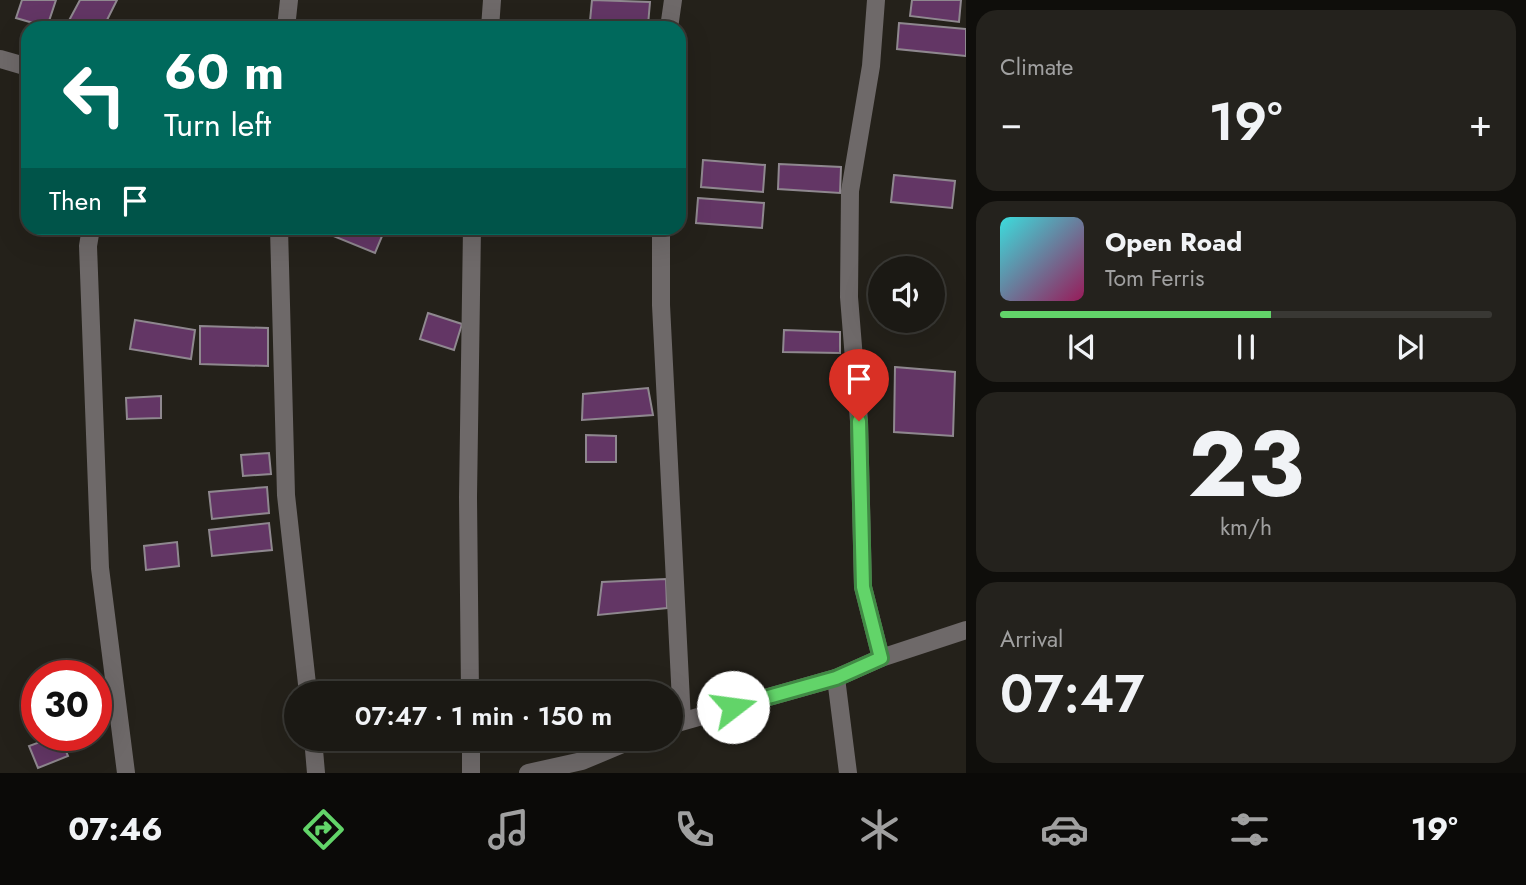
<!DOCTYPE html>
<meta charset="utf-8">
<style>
body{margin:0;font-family:Jost,sans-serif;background:#24221d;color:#f1f3f6;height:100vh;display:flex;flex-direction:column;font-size:26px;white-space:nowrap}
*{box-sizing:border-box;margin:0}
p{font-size:23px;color:#a0a0a0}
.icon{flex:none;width:38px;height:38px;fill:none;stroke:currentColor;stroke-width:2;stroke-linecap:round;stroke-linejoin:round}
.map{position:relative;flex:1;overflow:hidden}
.sheet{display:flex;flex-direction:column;gap:10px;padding:10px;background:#0f0e0b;width:560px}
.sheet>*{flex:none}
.guide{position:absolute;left:21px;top:21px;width:665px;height:214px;border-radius:21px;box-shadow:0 7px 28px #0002,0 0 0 2px #393834;background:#00695c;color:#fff;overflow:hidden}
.buttons{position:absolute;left:868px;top:256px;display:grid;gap:14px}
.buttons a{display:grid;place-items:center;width:77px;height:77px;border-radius:50%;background:#1b1914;box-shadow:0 7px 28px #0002,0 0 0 2px #393834;font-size:35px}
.speed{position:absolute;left:21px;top:660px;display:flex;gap:14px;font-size:35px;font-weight:700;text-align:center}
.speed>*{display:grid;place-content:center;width:91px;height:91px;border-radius:50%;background:#1b1914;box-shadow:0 7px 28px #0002,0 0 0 2px #393834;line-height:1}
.speed .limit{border:10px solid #d22;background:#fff;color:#111}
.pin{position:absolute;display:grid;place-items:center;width:60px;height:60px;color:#fff;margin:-72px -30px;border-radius:50% 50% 50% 0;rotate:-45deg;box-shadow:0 0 7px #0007}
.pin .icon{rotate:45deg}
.me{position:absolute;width:77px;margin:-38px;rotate:75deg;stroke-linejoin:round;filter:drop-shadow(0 0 5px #0008)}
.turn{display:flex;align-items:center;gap:24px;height:147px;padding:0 28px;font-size:32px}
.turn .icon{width:91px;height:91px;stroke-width:2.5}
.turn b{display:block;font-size:49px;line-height:60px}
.then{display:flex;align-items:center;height:66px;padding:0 28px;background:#0003;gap:14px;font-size:26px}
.big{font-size:52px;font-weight:600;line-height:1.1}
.sheet .card{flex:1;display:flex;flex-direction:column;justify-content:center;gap:10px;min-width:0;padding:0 24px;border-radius:21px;background:#24221d}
.sheet .dial{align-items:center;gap:0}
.dial b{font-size:91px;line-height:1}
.song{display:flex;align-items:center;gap:21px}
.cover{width:84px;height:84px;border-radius:10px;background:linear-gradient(135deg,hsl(180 70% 55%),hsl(330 70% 35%))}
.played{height:7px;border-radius:4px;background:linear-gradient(90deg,#62d469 55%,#393834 55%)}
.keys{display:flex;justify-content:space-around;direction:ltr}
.heat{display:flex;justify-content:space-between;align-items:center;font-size:38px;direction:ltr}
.trip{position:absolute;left:284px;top:681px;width:399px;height:70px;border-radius:35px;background:#1b1914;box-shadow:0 7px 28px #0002,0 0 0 2px #393834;font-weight:600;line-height:70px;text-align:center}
.tabs{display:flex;height:112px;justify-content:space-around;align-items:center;background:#0b0a08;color:#a0a0a0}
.tabs .icon{width:49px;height:49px}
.tabs .current{color:#62d469}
.tabs b{font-size:32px;color:#f1f3f6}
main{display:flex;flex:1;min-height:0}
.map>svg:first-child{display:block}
.building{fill:#633665;stroke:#8f888f;stroke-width:2}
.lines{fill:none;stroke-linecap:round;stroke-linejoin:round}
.minor{stroke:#6e6969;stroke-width:18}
.route-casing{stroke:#408a44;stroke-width:18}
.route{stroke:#62d469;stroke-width:12}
</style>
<main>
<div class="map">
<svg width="966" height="773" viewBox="0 0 966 773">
<rect width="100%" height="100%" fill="#24211a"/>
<g class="building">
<path d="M22,0H56L47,27L16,18Z"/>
<path d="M80,0H117L103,28H65Z"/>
<path d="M592,0L650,2L648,25L590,21Z"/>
<path d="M912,0H961L959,22L910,16Z"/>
<path d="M899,23L966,29V56L897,49Z"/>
<path d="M703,160L765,165L763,192L701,187Z"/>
<path d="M779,164L841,167L840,193L778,189Z"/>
<path d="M894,175L955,181L952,208L891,202Z"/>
<path d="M698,198L764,203L762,228L696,223Z"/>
<path d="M322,228H380L385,229L375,253L321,231Z"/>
<path d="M428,313L462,324L454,350L420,339Z"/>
<path d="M135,320L195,330L191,359L130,349Z"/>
<path d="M200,326L268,328V366L200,364Z"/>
<path d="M784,330L840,332V353L783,352Z"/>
<path d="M895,367L955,372L953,436L894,432Z"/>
<path d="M648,388L653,415L582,420L583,394Z"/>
<path d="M161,396V418L127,419L126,398Z"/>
<path d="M586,435L616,436V462H586Z"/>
<path d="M269,453L271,474L243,476L241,455Z"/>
<path d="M267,487L269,513L212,519L209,492Z"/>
<path d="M269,523L272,550L212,556L209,530Z"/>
<path d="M177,542L179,566L146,570L144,546Z"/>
<path d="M666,579L667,608L598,615L602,582Z"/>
<path d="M59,735L68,756L38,768L29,746Z"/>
</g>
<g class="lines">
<g class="minor">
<path d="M876,0L871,66L850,191L849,297L859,421L863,587L881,658"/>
<path d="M286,28L289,0"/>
<path d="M490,28L492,0"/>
<path d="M669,28L673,0"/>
<path d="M0,59L28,67"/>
<path d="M91,228L88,246L100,568L126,773"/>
<path d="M279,228L286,495L308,693"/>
<path d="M661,228V305L682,721"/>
<path d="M836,678L848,773"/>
<path d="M470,693L468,497L472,228"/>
<path d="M670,725L836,678L881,658L966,630"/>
<path d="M313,738L316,773"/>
<path d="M471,738V773"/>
<path d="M528,773L582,761L637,738"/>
</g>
</g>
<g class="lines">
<g class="route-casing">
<path id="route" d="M733,707L836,678L881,658L863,587L859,421"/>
</g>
<use href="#route" class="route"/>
</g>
</svg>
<div class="buttons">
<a><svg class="icon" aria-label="sound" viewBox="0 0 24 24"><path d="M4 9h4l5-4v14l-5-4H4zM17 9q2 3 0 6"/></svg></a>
</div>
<div class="speed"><div class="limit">30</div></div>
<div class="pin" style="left:859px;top:421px;background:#d93025"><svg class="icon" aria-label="arrive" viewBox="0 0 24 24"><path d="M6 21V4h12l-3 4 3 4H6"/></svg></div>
<svg class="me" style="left:733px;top:707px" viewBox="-20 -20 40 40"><circle r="19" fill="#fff"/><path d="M0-13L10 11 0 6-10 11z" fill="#62d469"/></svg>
<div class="trip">07:47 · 1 min · 150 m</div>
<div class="guide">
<div class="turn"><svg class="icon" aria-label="left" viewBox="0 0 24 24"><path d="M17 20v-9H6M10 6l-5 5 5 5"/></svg><div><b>60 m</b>Turn left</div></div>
<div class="then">Then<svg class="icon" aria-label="arrive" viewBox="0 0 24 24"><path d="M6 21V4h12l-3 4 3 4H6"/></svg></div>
</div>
</div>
<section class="sheet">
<div class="card"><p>Climate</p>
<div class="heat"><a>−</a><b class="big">19°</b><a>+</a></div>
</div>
<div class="card">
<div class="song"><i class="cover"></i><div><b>Open Road</b><p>Tom Ferris</p></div></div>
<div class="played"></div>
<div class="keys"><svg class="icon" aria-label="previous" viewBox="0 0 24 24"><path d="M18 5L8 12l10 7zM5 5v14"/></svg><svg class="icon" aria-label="pause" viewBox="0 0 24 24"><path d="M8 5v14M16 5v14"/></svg><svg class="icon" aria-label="next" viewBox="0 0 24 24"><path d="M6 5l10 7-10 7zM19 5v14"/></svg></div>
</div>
<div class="card dial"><b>23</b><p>km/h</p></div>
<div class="card"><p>Arrival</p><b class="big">07:47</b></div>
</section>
</main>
<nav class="tabs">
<b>07:46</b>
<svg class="icon current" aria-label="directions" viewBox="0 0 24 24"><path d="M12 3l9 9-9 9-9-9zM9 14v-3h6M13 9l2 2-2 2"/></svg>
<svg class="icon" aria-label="music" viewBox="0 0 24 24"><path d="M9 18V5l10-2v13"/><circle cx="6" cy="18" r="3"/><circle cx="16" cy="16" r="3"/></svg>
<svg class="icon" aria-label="phone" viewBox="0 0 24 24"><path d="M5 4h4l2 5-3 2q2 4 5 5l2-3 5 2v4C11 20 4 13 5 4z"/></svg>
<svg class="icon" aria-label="climate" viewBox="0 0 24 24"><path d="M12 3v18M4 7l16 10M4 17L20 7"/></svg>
<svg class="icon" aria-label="car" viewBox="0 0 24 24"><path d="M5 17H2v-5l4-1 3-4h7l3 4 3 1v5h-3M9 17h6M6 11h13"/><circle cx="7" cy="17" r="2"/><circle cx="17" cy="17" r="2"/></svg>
<svg class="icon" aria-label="filters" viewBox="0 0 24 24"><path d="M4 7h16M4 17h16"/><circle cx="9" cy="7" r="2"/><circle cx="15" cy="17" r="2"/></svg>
<b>19°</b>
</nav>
